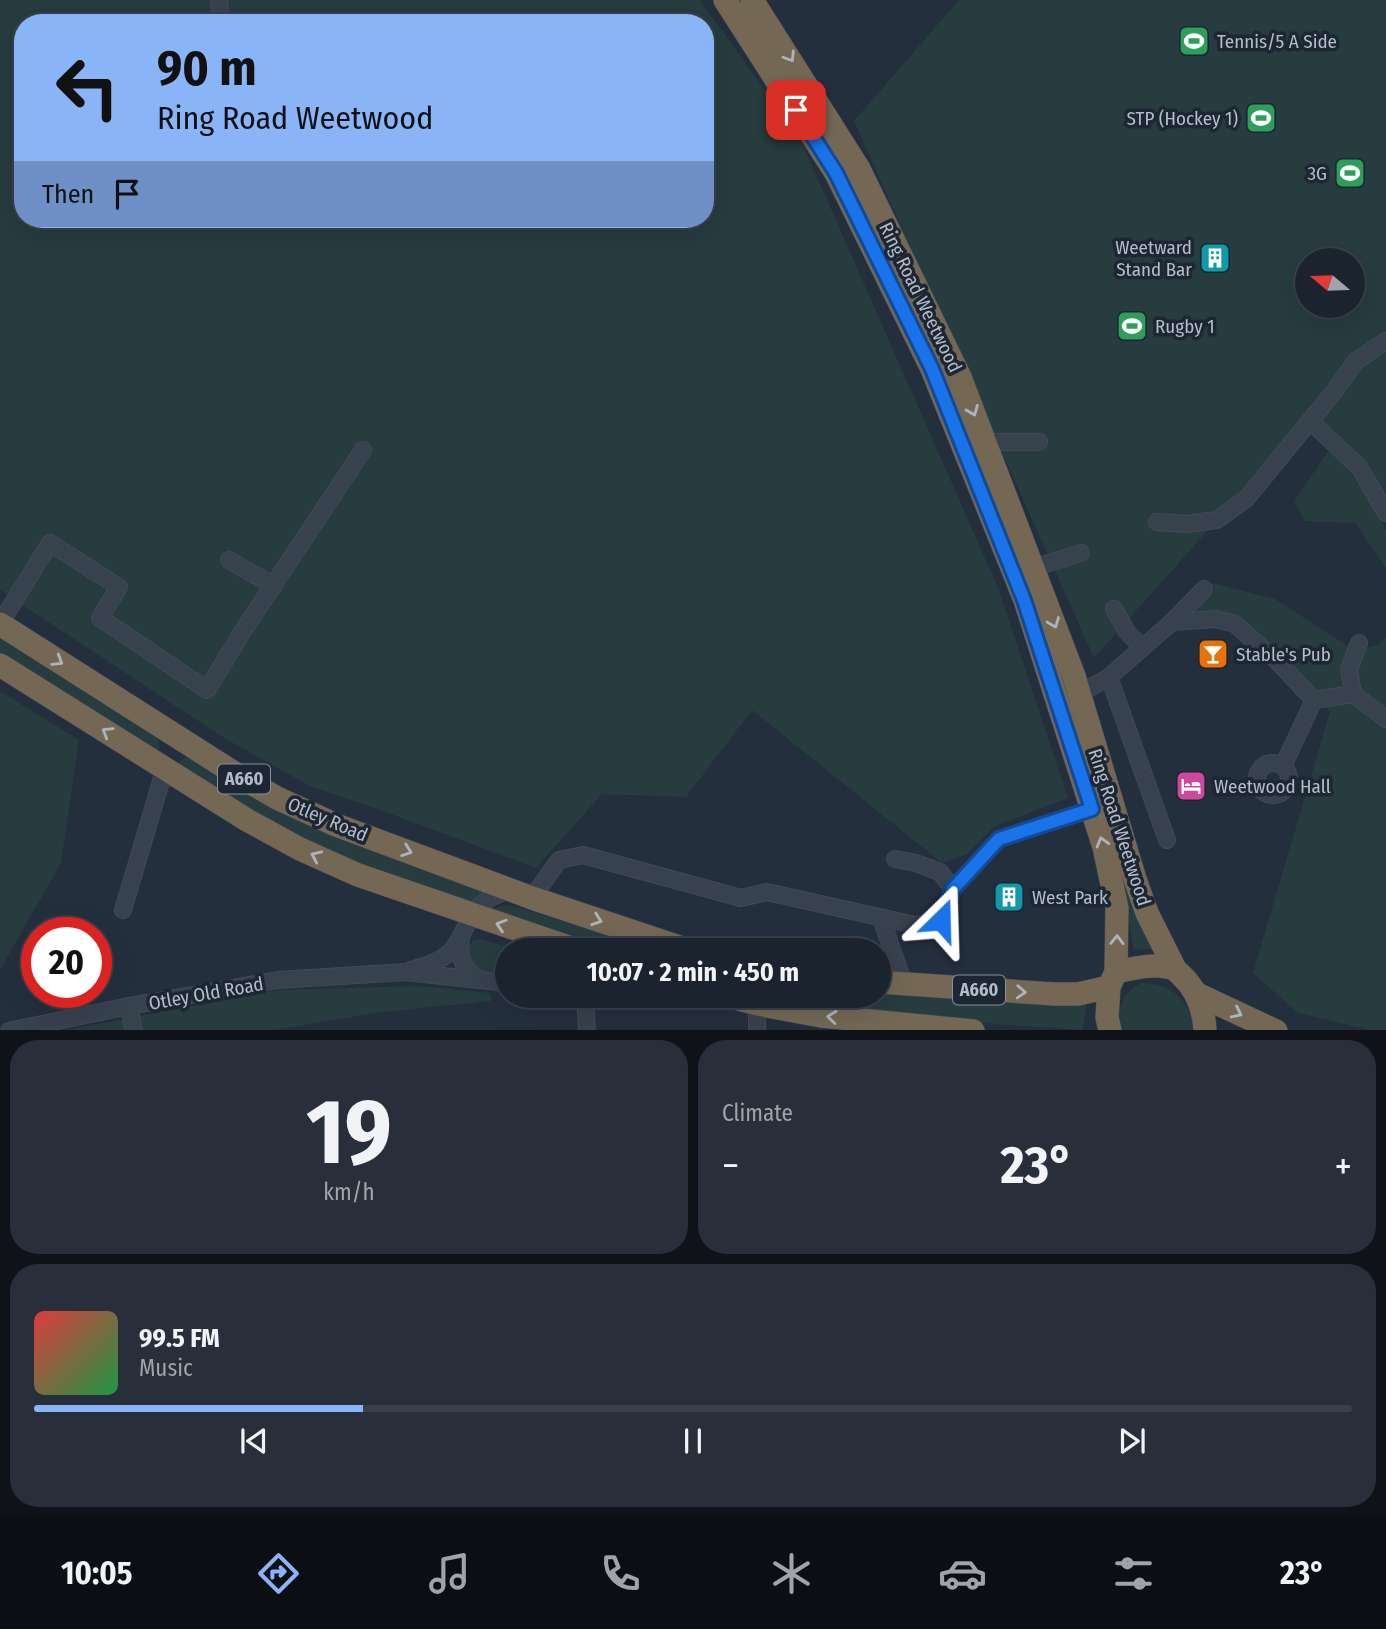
<!DOCTYPE html>
<meta charset="utf-8">
<style>
body{margin:0;font-family:"Fira Sans Condensed",sans-serif;background:#282f3a;color:#f1f3f6;height:100vh;display:flex;flex-direction:column;font-size:26px;white-space:nowrap}
*{box-sizing:border-box;margin:0}
p{font-size:23px;color:#a0a4aa}
.icon{flex:none;width:38px;height:38px;fill:none;stroke:currentColor;stroke-width:2;stroke-linecap:round;stroke-linejoin:round}
.map{position:relative;height:1030px;overflow:hidden}
.details{display:flex;flex-direction:column;gap:10px;padding:10px;background:#0f1319;flex:1}
.details>*{flex:none}
.hud{position:absolute;left:14px;top:14px;width:700px;height:214px;border-radius:28px;box-shadow:0 7px 28px #0002,0 0 0 2px #39404a;background:#8ab4f8;color:#111;overflow:hidden}
.needle{width:46px;rotate:289deg}
.controls{position:absolute;left:1295px;top:248px;display:grid;gap:14px}
.controls a{display:grid;place-items:center;width:70px;height:70px;border-radius:50%;background:#1b232e;box-shadow:0 7px 28px #0002,0 0 0 2px #39404a;font-size:35px}
.speed{position:absolute;left:21px;top:917px;display:flex;gap:14px;font-size:35px;font-weight:700;text-align:center}
.speed>*{display:grid;place-content:center;width:91px;height:91px;border-radius:50%;background:#1b232e;box-shadow:0 7px 28px #0002,0 0 0 2px #39404a;line-height:1}
.speed .limit{border:10px solid #d22;background:#fff;color:#111}
.pin{position:absolute;display:grid;place-items:center;width:60px;height:60px;color:#fff;margin:-30px;border-radius:14px;box-shadow:0 4px 10px #0006}
.me{position:absolute;width:77px;margin:-38px;rotate:22deg;stroke-linejoin:round;filter:drop-shadow(0 0 5px #0008)}
.turn{display:flex;align-items:center;gap:24px;height:147px;padding:0 28px;font-size:32px}
.turn .icon{width:91px;height:91px;stroke-width:2.5}
.turn b{display:block;font-size:49px;line-height:60px}
.then{display:flex;align-items:center;height:66px;padding:0 28px;background:#0003;gap:14px;font-size:26px}
.big{font-size:52px;font-weight:700;line-height:1.1}
.details .widget{flex:1;display:flex;flex-direction:column;justify-content:center;gap:10px;min-width:0;padding:0 24px;border-radius:28px;background:#282f3a}
.details .dial{align-items:center;gap:0}
.dial b{font-size:91px;line-height:1}
.song{display:flex;align-items:center;gap:21px}
.cover{width:84px;height:84px;border-radius:10px;background:linear-gradient(135deg,hsl(0 70% 55%),hsl(140 70% 35%))}
.played{height:7px;border-radius:4px;background:linear-gradient(90deg,#8ab4f8 25%,#39404a 25%)}
.keys{display:flex;justify-content:space-around;direction:ltr}
.heat{display:flex;justify-content:space-between;align-items:center;font-size:38px;direction:ltr}
.details .tiles{flex:1;display:grid;gap:10px;grid-template-columns:1fr 1fr}
.widget:last-child{grid-column:span 2}
.trip{position:absolute;left:495px;top:938px;width:396px;height:70px;border-radius:35px;background:#1b232e;box-shadow:0 7px 28px #0002,0 0 0 2px #39404a;font-weight:700;line-height:70px;text-align:center}
.tabs{display:flex;height:112px;justify-content:space-around;align-items:center;background:#0b0e12;color:#a0a4aa}
.tabs .icon{width:49px;height:49px}
.tabs .on{color:#8ab4f8}
.tabs b{font-size:32px;color:#f1f3f6}
.map>svg:first-child{display:block}
.green{fill:#263c3f;fill-rule:evenodd}
.lines{fill:none;stroke-linecap:round;stroke-linejoin:round}
.minor-casing{stroke:#414a57;stroke-width:18}
.highway-casing{stroke:#434c59;stroke-width:24}
.minor{stroke:#38414e;stroke-width:16}
.highway{stroke:#746855;stroke-width:23}
.oneway{stroke:#aeb4bd}
.route-casing{stroke:#114b97;stroke-width:18}
.route{stroke:#1a73e8;stroke-width:12}
.labels{text-anchor:middle;stroke-width:7;stroke-linejoin:round;paint-order:stroke}
.shield{fill:#1d2633;stroke:#878f9c;stroke-width:2}
.shield-label{font-size:18px;font-weight:bold;fill:#b4bcc9}
.poi-label{font-size:19px;fill:#b4bcc9;stroke:#1d2633;text-anchor:start}
.street-label{font-size:19px;fill:#b4bcc9;stroke:#1d2633}
</style>
<div class="map">
<svg width="1386" height="1031" viewBox="0 0 1386 1031">
<rect width="100%" height="100%" fill="#242f3e"/>
<g class="green">
<path d="M0,0H700L801,141L999,590L1068,798L995,826L967,854L942,863L752,710L686,797L602,794L536,868L372,807L310,786L221,736L0,590ZM23,23H705V219H23Z"/>
<path d="M959,0H1386V513L1383,507L1311,421L1217,520L1094,658L854,121ZM1307,261H1353V306H1307Z"/>
<path d="M1332,446L1378,512L1386,530V568L1355,523L1305,521L1294,501Z"/>
<path d="M1212,583L1275,599L1357,652L1379,644L1386,638V1030H1370L1298,1013L1253,973L1330,712L1250,628L1195,614Z"/>
<path d="M0,632L157,735L160,748L157,751L0,653Z"/>
<path d="M0,691L79,740L61,863L0,970Z"/>
<path d="M189,757L487,889L470,906L358,867L292,837L178,766C179,760 183,759 189,757Z"/>
<path d="M1132,890L1154,949L1134,950L1123,892Z"/>
<path d="M507,905L519,908L658,950H600L489,913L493,909Z"/>
<path d="M480,939L518,950H508L507,974C500,973 491,974 485,972C470,968 466,952 473,940Z"/>
<path d="M1141,983C1171,982 1191,1002 1195,1031H1121C1118,1007 1120,995 1141,983Z"/>
<path d="M417,986L491,993L492,1001L381,1012L273,1030L61,1031L277,990Z"/>
<path d="M879,991L1087,1002L1083,1030L967,1022L792,1004L756,996H878Z"/>
</g>
<g class="lines">
<g class="minor-casing">
<g id="minor">
<path d="M219,0L221,23"/>
<path d="M1310,421L1359,467L1386,513"/>
<path d="M986,442H1039"/>
<path d="M1157,522L1187,524L1217,520L1246,499L1336,389L1356,361L1386,341"/>
<path d="M229,560L274,586"/>
<path d="M1033,568L1081,553"/>
<path d="M1114,609L1127,632L1142,647"/>
<path d="M1172,622L1216,619L1235,624L1278,662L1314,700L1353,694L1386,719"/>
<path d="M0,624L50,543L119,587L100,618L207,690L241,634L363,450"/>
<path d="M1109,677L1167,840"/>
<path d="M1079,694L1109,677L1172,622L1204,589"/>
<path d="M1353,694L1349,669L1359,643"/>
<circle cx="1273" cy="779" r="16"/>
<path d="M1283,766L1314,700"/>
<path d="M895,859L916,863L940,872L953,889"/>
<path d="M532,898L559,860L583,855L741,898L767,892L915,925L941,920L953,889L999,839L1092,809"/>
<path d="M123,910L165,768"/>
<path d="M881,918L904,984"/>
<path d="M461,936C459,959 461,967 480,980"/>
<path d="M411,970C425,966 440,962 451,951C460,942 464,929 470,918C479,903 495,894 511,890"/>
<path d="M585,996L587,1031"/>
<path d="M757,1004V1031"/>
<path d="M129,1006L134,1031"/>
<path d="M9,1031L129,1006L278,980L405,972L508,983"/>
</g>
</g>
<g class="highway-casing">
<g id="highway">
<path d="M725,0L836,173L932,369L1025,600L1104,847L1117,908L1116,972L1109,987L1107,1017L1110,1031"/>
<path d="M752,0L859,169L960,377L1074,676L1135,879L1147,913L1175,969"/>
<path d="M0,624L239,776L277,798L336,825L532,898L688,950"/>
<path d="M0,665L247,820L300,849L358,875L577,950"/>
<path d="M1116,972C1135,968 1154,963 1172,968C1176,970 1178,972 1181,975C1197,990 1204,1009 1205,1031"/>
<path d="M878,982L1054,994H1078L1109,987"/>
<path d="M1197,994L1276,1031"/>
<path d="M727,996L757,1004L821,1016L973,1031"/>
</g>
</g>
<use href="#minor" class="minor"/>
<use href="#highway" class="highway"/>
</g>
<defs><path id="oneway-chevron" d="M-2-3.5L2.5 0L-2 3.5" fill="none" stroke-width="1.6" stroke-linecap="round" stroke-linejoin="round" transform="scale(1.75)"/></defs>
<g class="oneway">
<use href="#oneway-chevron" transform="translate(790 57) rotate(58)"/>
<use href="#oneway-chevron" transform="translate(973 411) rotate(68)"/>
<use href="#oneway-chevron" transform="translate(1054 623) rotate(69)"/>
<use href="#oneway-chevron" transform="translate(58 661) rotate(32)"/>
<use href="#oneway-chevron" transform="translate(107 732) rotate(-148)"/>
<use href="#oneway-chevron" transform="translate(1102 842) rotate(-106)"/>
<use href="#oneway-chevron" transform="translate(407 851) rotate(20)"/>
<use href="#oneway-chevron" transform="translate(316 856) rotate(-156)"/>
<use href="#oneway-chevron" transform="translate(597 920) rotate(19)"/>
<use href="#oneway-chevron" transform="translate(501 925) rotate(-162)"/>
<use href="#oneway-chevron" transform="translate(1117 940) rotate(-89)"/>
<use href="#oneway-chevron" transform="translate(1021 992) rotate(3)"/>
<use href="#oneway-chevron" transform="translate(1237 1013) rotate(26)"/>
<use href="#oneway-chevron" transform="translate(832 1017) rotate(-174)"/>
</g>
<g class="lines">
<g class="route-casing">
<path id="route" d="M796,110L836,173L932,369L1024,600L1092,809L999,839L953,889L941,920"/>
</g>
<use href="#route" class="route"/>
</g>
<defs>
<g id="stadium-square" transform="scale(1.575)"><rect x="-9" y="-9" width="18" height="18" rx="4" fill="#2e9e5b" stroke="#1d2633"/><path d="M0-5a6.5 5 0 1 0 0 10a6.5 5 0 1 0 0-10ZM-3.5-1.8h7v3.6h-7Z" fill="#fff"/></g>
<g id="building-square" transform="scale(1.575)"><rect x="-9" y="-9" width="18" height="18" rx="4" fill="#0f9aa8" stroke="#1d2633"/><path d="M-4-6H4V6H1V3H-1V6H-4ZM-2.5-4.3h1.7v1.8h-1.7ZM.8-4.3h1.7v1.8H.8ZM-2.5-1h1.7V.8h-1.7ZM.8-1h1.7V.8H.8Z" fill="#fff"/></g>
<g id="bar-square" transform="scale(1.575)"><rect x="-9" y="-9" width="18" height="18" rx="4" fill="#e8710a" stroke="#1d2633"/><path d="M-6-5H6L.8 .8V4.5H3.5V6h-7V4.5H-.8V.8Z" fill="#fff"/></g>
<g id="hotel-square" transform="scale(1.575)"><rect x="-9" y="-9" width="18" height="18" rx="4" fill="#d1479c" stroke="#1d2633"/><path d="M-6-4.5h1.5V1H6V5H4.5V3h-9V5H-6ZM-4 0a1.8 1.8 0 1 1 3.6 0ZM.5 0V-2.5h3Q6-2.5 6 0Z" fill="#fff"/></g>
</defs>
<g fill-rule="evenodd">
<use href="#stadium-square" x="1194" y="41"/>
<use href="#stadium-square" x="1261" y="118"/>
<use href="#stadium-square" x="1350" y="173"/>
<use href="#building-square" x="1215" y="258"/>
<use href="#stadium-square" x="1132" y="326"/>
<use href="#bar-square" x="1213" y="654"/>
<use href="#hotel-square" x="1191" y="786"/>
<use href="#building-square" x="1009" y="897"/>
</g>
<g class="labels">
<g class="shield">
<rect x="218" y="764.5" width="52" height="29" rx="5"/>
<rect x="953" y="975.5" width="52" height="29" rx="5"/>
</g>
<g class="shield-label">
<text x="244" y="785">A660</text>
<text x="979" y="996">A660</text>
</g>
<g class="poi-label">
<text x="1217" y="48">Tennis/5 A Side</text>
<text x="1238" y="125" text-anchor="end">STP (Hockey 1)</text>
<text x="1327" y="180" text-anchor="end">3G</text>
<text x="1192" y="254" text-anchor="end">Weetward<tspan x="1192" dy="22">Stand Bar</tspan></text>
<text x="1155" y="333">Rugby 1</text>
<text x="1236" y="661">Stable's Pub</text>
<text x="1214" y="793">Weetwood Hall</text>
<text x="1032" y="904">West Park</text>
</g>
<g class="street-label">
<text transform="translate(921 297) rotate(64)" y="7">Ring Road Weetwood</text>
<text transform="translate(328 819) rotate(23)" y="7">Otley Road</text>
<text transform="translate(1120 827) rotate(72)" y="7">Ring Road Weetwood</text>
<text transform="translate(206 993) rotate(-10)" y="7">Otley Old Road</text>
</g>
</g>
</svg>
<div class="controls">
<a><svg class="needle" viewBox="-14 -14 28 28"><path d="M0-13l5 13h-10z" fill="#e53935"/><path d="M0 13l5-13h-10z" fill="#a0a4aa"/></svg></a>
</div>
<div class="speed"><div class="limit">20</div></div>
<div class="pin" style="left:796px;top:110px;background:#d93025"><svg class="icon" aria-label="arrive" viewBox="0 0 24 24"><path d="M6 21V4h12l-3 4 3 4H6"/></svg></div>
<svg class="me" style="left:941px;top:920px" viewBox="-20 -20 40 40"><path d="M0-17L14 15 0 8-14 15z" fill="#1a73e8" stroke="#fff" stroke-width="4"/></svg>
<div class="trip">10:07 · 2 min · 450 m</div>
<div class="hud">
<div class="turn"><svg class="icon" aria-label="left" viewBox="0 0 24 24"><path d="M17 20v-9H6M10 6l-5 5 5 5"/></svg><div><b>90 m</b>Ring Road Weetwood</div></div>
<div class="then">Then<svg class="icon" aria-label="arrive" viewBox="0 0 24 24"><path d="M6 21V4h12l-3 4 3 4H6"/></svg></div>
</div>
</div>
<section class="details">
<div class="tiles">
<div class="widget dial"><b>19</b><p>km/h</p></div>
<div class="widget"><p>Climate</p>
<div class="heat"><a>−</a><b class="big">23°</b><a>+</a></div>
</div>
<div class="widget">
<div class="song"><i class="cover"></i><div><b>99.5 FM</b><p>Music</p></div></div>
<div class="played"></div>
<div class="keys"><svg class="icon" aria-label="previous" viewBox="0 0 24 24"><path d="M18 5L8 12l10 7zM5 5v14"/></svg><svg class="icon" aria-label="pause" viewBox="0 0 24 24"><path d="M8 5v14M16 5v14"/></svg><svg class="icon" aria-label="next" viewBox="0 0 24 24"><path d="M6 5l10 7-10 7zM19 5v14"/></svg></div>
</div>
</div>
</section>
<nav class="tabs">
<b>10:05</b>
<svg class="icon on" aria-label="directions" viewBox="0 0 24 24"><path d="M12 3l9 9-9 9-9-9zM9 14v-3h6M13 9l2 2-2 2"/></svg>
<svg class="icon" aria-label="music" viewBox="0 0 24 24"><path d="M9 18V5l10-2v13"/><circle cx="6" cy="18" r="3"/><circle cx="16" cy="16" r="3"/></svg>
<svg class="icon" aria-label="phone" viewBox="0 0 24 24"><path d="M5 4h4l2 5-3 2q2 4 5 5l2-3 5 2v4C11 20 4 13 5 4z"/></svg>
<svg class="icon" aria-label="climate" viewBox="0 0 24 24"><path d="M12 3v18M4 7l16 10M4 17L20 7"/></svg>
<svg class="icon" aria-label="car" viewBox="0 0 24 24"><path d="M5 17H2v-5l4-1 3-4h7l3 4 3 1v5h-3M9 17h6M6 11h13"/><circle cx="7" cy="17" r="2"/><circle cx="17" cy="17" r="2"/></svg>
<svg class="icon" aria-label="filters" viewBox="0 0 24 24"><path d="M4 7h16M4 17h16"/><circle cx="9" cy="7" r="2"/><circle cx="15" cy="17" r="2"/></svg>
<b>23°</b>
</nav>
